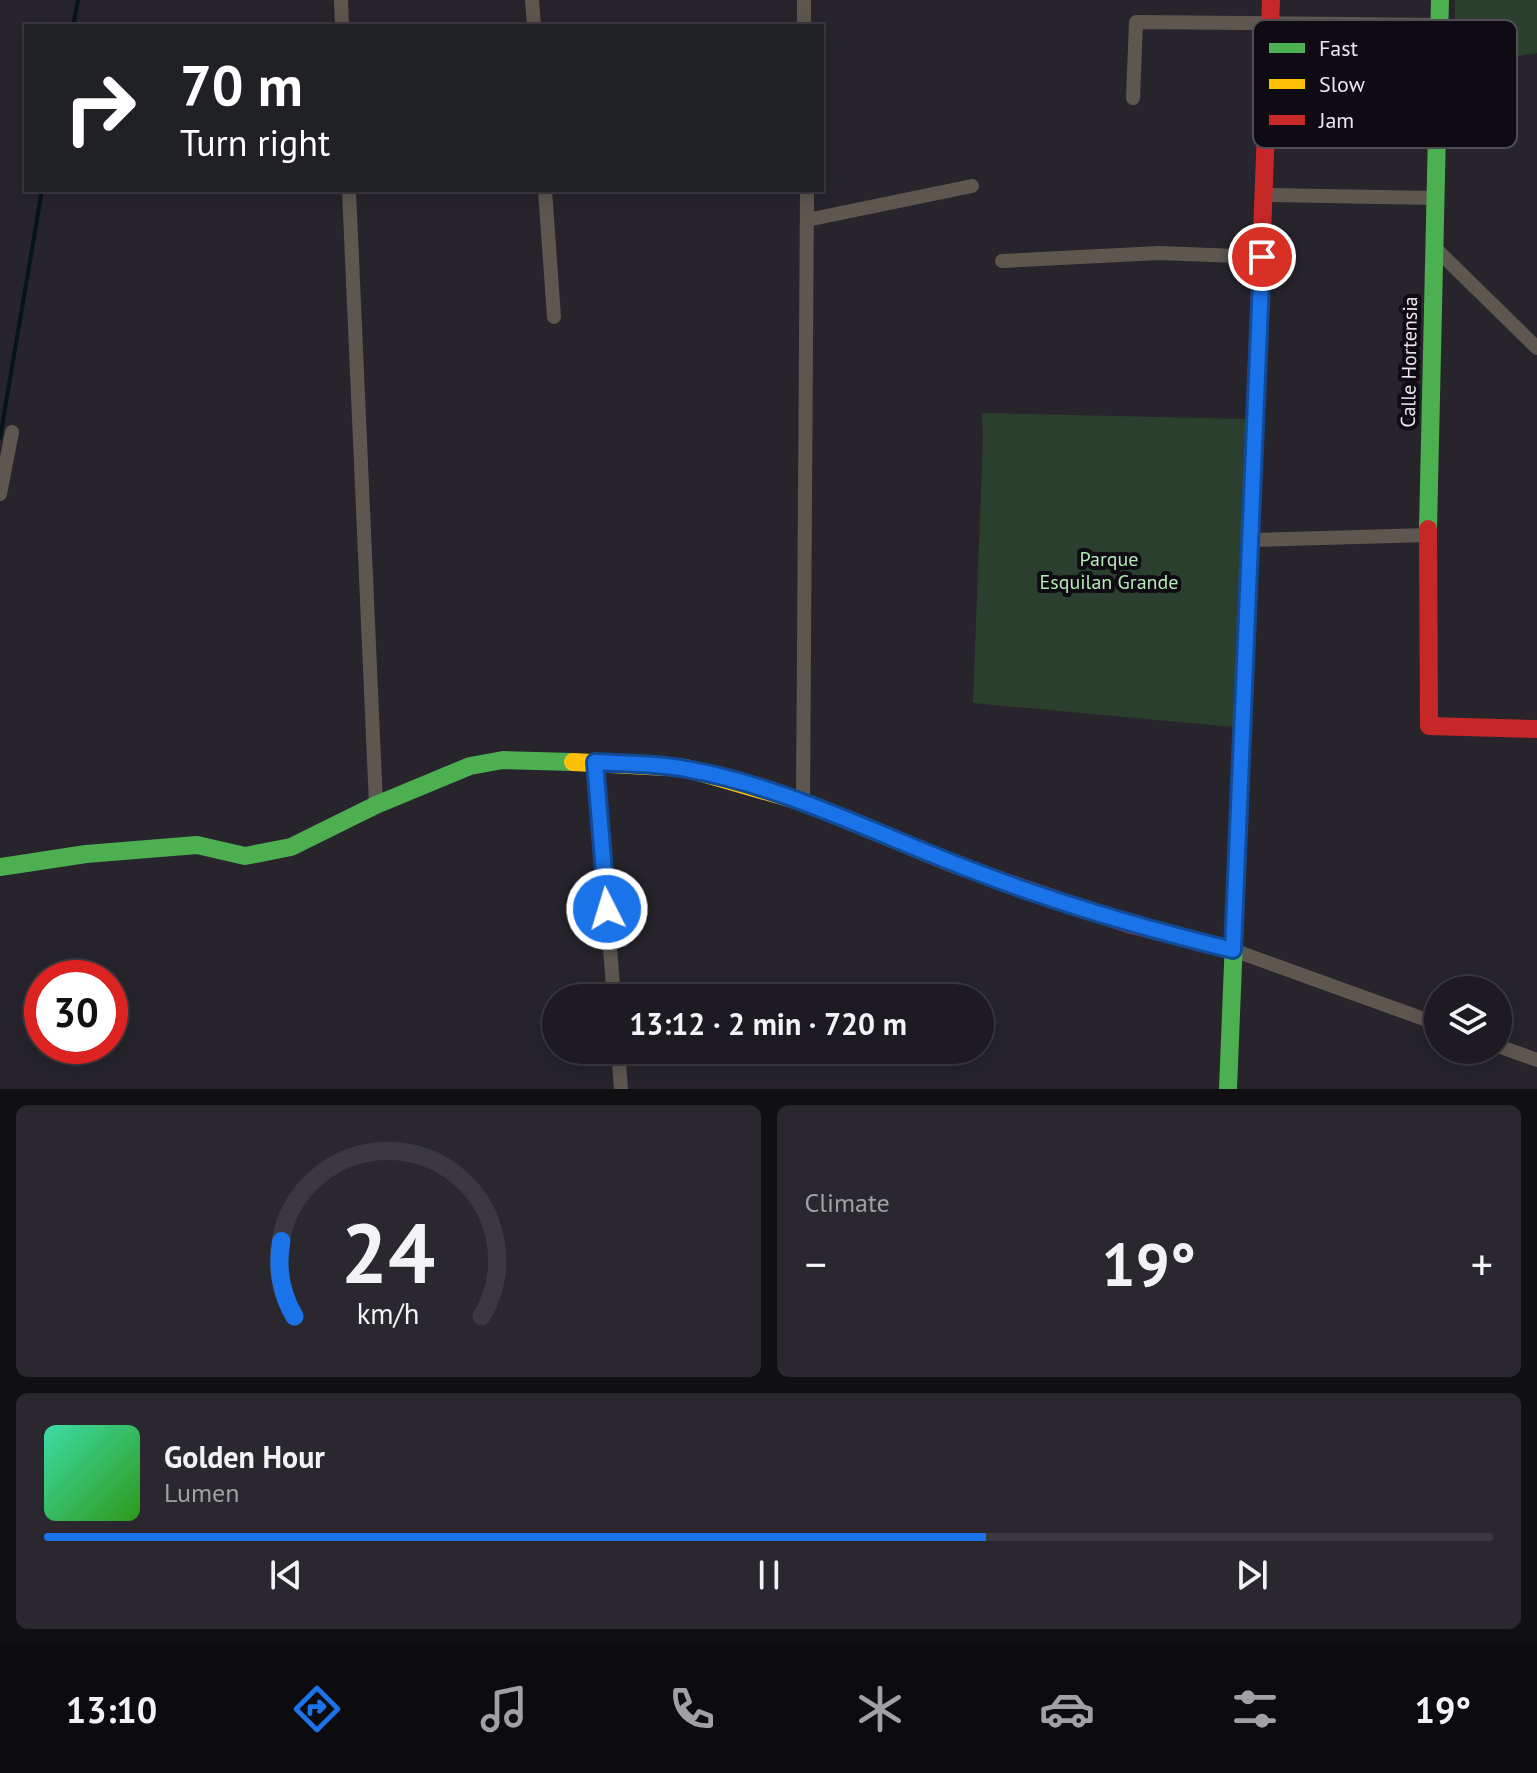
<!DOCTYPE html>
<meta charset="utf-8">
<style>
body{margin:0;font-family:"PT Sans",sans-serif;background:#2a282e;color:#f1f3f6;height:100vh;display:flex;flex-direction:column;font-size:30px;white-space:nowrap}
*{box-sizing:border-box;margin:0}
p{font-size:26px;color:#a0a1a5}
.icon{flex:none;width:44px;height:44px;fill:none;stroke:currentColor;stroke-width:2;stroke-linecap:round;stroke-linejoin:round}
.map{position:relative;height:1089px;overflow:hidden}
.panel{display:flex;flex-direction:column;gap:16px;padding:16px;background:#100f12;flex:1}
.panel>*{flex:none}
.hud{position:absolute;left:24px;top:24px;width:800px;height:168px;border-radius:0px;box-shadow:0 4px 20px #0003,0 0 0 2px #3b393f;background:#202124;color:#fff;overflow:hidden}
.controls{position:absolute;left:1424px;top:976px;display:grid;gap:16px}
.controls a{display:grid;place-items:center;width:88px;height:88px;border-radius:50%;background:#1d1b21;box-shadow:0 4px 20px #0003,0 0 0 2px #3b393f;font-size:40px}
.speed{position:absolute;left:24px;top:960px;display:flex;gap:16px;font-size:40px;font-weight:700;text-align:center}
.speed>*{display:grid;place-content:center;width:104px;height:104px;border-radius:50%;background:#1d1b21;box-shadow:0 4px 20px #0003,0 0 0 2px #3b393f;line-height:1}
.speed .limit{border:12px solid #d22;background:#fff;color:#111}
.pin{position:absolute;display:grid;place-items:center;width:68px;height:68px;color:#fff;margin:-34px;border:4px solid #fff;border-radius:50%;box-shadow:0 2px 8px #0007}
.me{position:absolute;width:88px;margin:-44px;rotate:355deg;stroke-linejoin:round;filter:drop-shadow(0 0 6px #0008)}
.turn{display:flex;align-items:center;gap:28px;height:168px;padding:0 24px;font-size:36px}
.turn .icon{width:104px;height:104px;stroke-width:2.5}
.turn b{display:block;font-size:56px;line-height:68px}
.big{font-size:60px;font-weight:700;line-height:1.1}
.panel .widget{flex:1;display:flex;flex-direction:column;justify-content:center;gap:12px;min-width:0;padding:0 28px;border-radius:12px;background:#2a282e}
.panel .dial{align-items:center;gap:0}
.dial svg{height:208px;overflow:visible;fill:none;stroke:#3b393f;stroke-width:7;stroke-linecap:round;text-anchor:middle}
.dial text{fill:#f1f3f6;stroke:none}
.song{display:flex;align-items:center;gap:24px}
.cover{width:96px;height:96px;border-radius:12px;background:linear-gradient(135deg,hsl(160 70% 55%),hsl(110 70% 35%))}
.played{height:8px;border-radius:4px;background:linear-gradient(90deg,#1a73e8 65%,#3b393f 65%)}
.keys{display:flex;justify-content:space-around;direction:ltr}
.heat{display:flex;justify-content:space-between;align-items:center;font-size:44px;direction:ltr}
.panel .tiles{flex:1;display:grid;gap:16px;grid-template-columns:1fr 1fr}
.widget:last-child{grid-column:span 2}
.trip{position:absolute;left:542px;top:984px;width:452px;height:80px;border-radius:40px;background:#1d1b21;box-shadow:0 4px 20px #0003,0 0 0 2px #3b393f;font-weight:700;line-height:80px;text-align:center}
.menu{display:flex;height:128px;justify-content:space-around;align-items:center;background:#0c0b0d;color:#a0a1a5}
.menu .icon{width:56px;height:56px}
.menu .selected{color:#1a73e8}
.menu b{font-size:36px;color:#f1f3f6}
.map>svg:first-child{display:block}
.green{fill:#2b3f2e}
.lines{fill:none;stroke-linecap:round;stroke-linejoin:round}
.stream{stroke:#061517;stroke-width:4}
.street{stroke:#5e5750;stroke-width:14}
.fast{stroke:#4caf50;stroke-width:18}
.slow{stroke:#ffc107;stroke-width:18}
.jam{stroke:#c62828;stroke-width:18}
.route-casing{stroke:#114b97;stroke-width:20}
.route{stroke:#1a73e8;stroke-width:14}
.labels{text-anchor:middle;stroke-width:8;stroke-linejoin:round;paint-order:stroke}
.street-label{font-size:20px;fill:#eae6f0;stroke:#0e0b12}
.park-label{font-size:20px;fill:#b3eab5;stroke:#0e0b12}
.key{fill:#0e0b12;stroke:#504d55;stroke-width:2}
.key-label{font-size:22px;fill:#eae6f0}
</style>
<div class="map">
<svg width="1537" height="1089" viewBox="0 0 1537 1089">
<rect width="100%" height="100%" fill="#27242c"/>
<g class="green">
<path d="M1455,0H1537V53L1454,66Z"/>
<path d="M982,413L1246,419L1234,727L973,703L983,438Z"/>
</g>
<g class="lines">
<g class="stream">
<path d="M73,26L78,0"/>
<path d="M0,438L42,190"/>
</g>
<g class="street">
<path d="M341,0L342,26"/>
<path d="M532,0L534,26"/>
<path d="M804,0V26"/>
<path d="M1133,98L1136,22L1439,25"/>
<path d="M349,190L376,805"/>
<path d="M545,190L554,317"/>
<path d="M1265,195L1435,198"/>
<path d="M807,220L972,186"/>
<path d="M1433,246L1537,348"/>
<path d="M1002,261L1159,253L1262,257"/>
<path d="M0,494L12,432"/>
<path d="M1252,540L1428,535"/>
<path d="M595,762L614,998"/>
<path d="M803,802L807,190"/>
<path d="M1233,950L1438,1024"/>
<path d="M1498,1046L1537,1060"/>
<path d="M618,1050L621,1089"/>
</g>
<g class="fast">
<path d="M1428,529L1440,0"/>
<path d="M0,867L86,854L197,845L245,856L291,847L376,805L470,766L503,760L573,762"/>
<path d="M1228,1089L1253,466"/>
</g>
<path class="slow" d="M573,762L685,768L803,802L956,865"/>
<g class="jam">
<path d="M1253,466L1271,0"/>
<path d="M1428,529L1429,726L1537,729"/>
<path d="M956,865L1128,924L1233,950"/>
</g>
</g>
<g class="lines">
<g class="route-casing">
<path id="route" d="M607,909L595,762C624,764 656,763 686,769C783,786 874,833 966,868C1053,902 1142,928 1233,950L1262,257"/>
</g>
<use href="#route" class="route"/>
</g>
<g class="labels">
<g class="street-label">
<text transform="translate(1409 362) rotate(-89)" y="7">Calle Hortensia</text>
</g>
<g class="park-label">
<text x="1109" y="566">Parque<tspan x="1109" dy="23">Esquilan Grande</tspan></text>
</g>
</g>
<rect x="1253" y="20" width="264" height="128" rx="12" class="key"/>
<rect x="1269" y="43" width="36" height="10" fill="#4caf50"/>
<rect x="1269" y="79" width="36" height="10" fill="#ffc107"/>
<rect x="1269" y="115" width="36" height="10" fill="#c62828"/>
<g class="key-label">
<text x="1319" y="56">Fast</text>
<text x="1319" y="92">Slow</text>
<text x="1319" y="128">Jam</text>
</g>
</svg>
<div class="controls">
<a><svg class="icon" aria-label="layers" viewBox="0 0 24 24"><path d="M12 4l9 5-9 5-9-5zM3 14l9 5 9-5"/></svg></a>
</div>
<div class="speed"><div class="limit">30</div></div>
<div class="pin" style="left:1262px;top:257px;background:#d93025"><svg class="icon" aria-label="arrive" viewBox="0 0 24 24"><path d="M6 21V4h12l-3 4 3 4H6"/></svg></div>
<svg class="me" style="left:607px;top:909px" viewBox="-20 -20 40 40"><circle r="17" fill="#1a73e8" stroke="#fff" stroke-width="3"/><path d="M0-11L8 9 0 5-8 9z" fill="#fff"/></svg>
<div class="trip">13:12 · 2 min · 720 m</div>
<div class="hud">
<div class="turn"><svg class="icon" aria-label="right" viewBox="0 0 24 24"><path d="M7 20v-9h11M14 6l5 5-5 5"/></svg><div><b>70 m</b>Turn right</div></div>
</div>
</div>
<section class="panel">
<div class="tiles">
<div class="widget dial"><svg viewBox="0 0 100 80">
<path d="M14 69A42 42 0 1 1 86 69"/>
<path d="M14 69A42 42 0 0 1 9 40" stroke="#1a73e8"/>
<text x="50" y="56" font-size="32" font-weight="700">24</text>
<text x="50" y="72" font-size="11">km/h</text>
</svg></div>
<div class="widget"><p>Climate</p>
<div class="heat"><a>−</a><b class="big">19°</b><a>+</a></div>
</div>
<div class="widget">
<div class="song"><i class="cover"></i><div><b>Golden Hour</b><p>Lumen</p></div></div>
<div class="played"></div>
<div class="keys"><svg class="icon" aria-label="previous" viewBox="0 0 24 24"><path d="M18 5L8 12l10 7zM5 5v14"/></svg><svg class="icon" aria-label="pause" viewBox="0 0 24 24"><path d="M8 5v14M16 5v14"/></svg><svg class="icon" aria-label="next" viewBox="0 0 24 24"><path d="M6 5l10 7-10 7zM19 5v14"/></svg></div>
</div>
</div>
</section>
<nav class="menu">
<b>13:10</b>
<svg class="icon selected" aria-label="directions" viewBox="0 0 24 24"><path d="M12 3l9 9-9 9-9-9zM9 14v-3h6M13 9l2 2-2 2"/></svg>
<svg class="icon" aria-label="music" viewBox="0 0 24 24"><path d="M9 18V5l10-2v13"/><circle cx="6" cy="18" r="3"/><circle cx="16" cy="16" r="3"/></svg>
<svg class="icon" aria-label="phone" viewBox="0 0 24 24"><path d="M5 4h4l2 5-3 2q2 4 5 5l2-3 5 2v4C11 20 4 13 5 4z"/></svg>
<svg class="icon" aria-label="climate" viewBox="0 0 24 24"><path d="M12 3v18M4 7l16 10M4 17L20 7"/></svg>
<svg class="icon" aria-label="car" viewBox="0 0 24 24"><path d="M5 17H2v-5l4-1 3-4h7l3 4 3 1v5h-3M9 17h6M6 11h13"/><circle cx="7" cy="17" r="2"/><circle cx="17" cy="17" r="2"/></svg>
<svg class="icon" aria-label="filters" viewBox="0 0 24 24"><path d="M4 7h16M4 17h16"/><circle cx="9" cy="7" r="2"/><circle cx="15" cy="17" r="2"/></svg>
<b>19°</b>
</nav>
